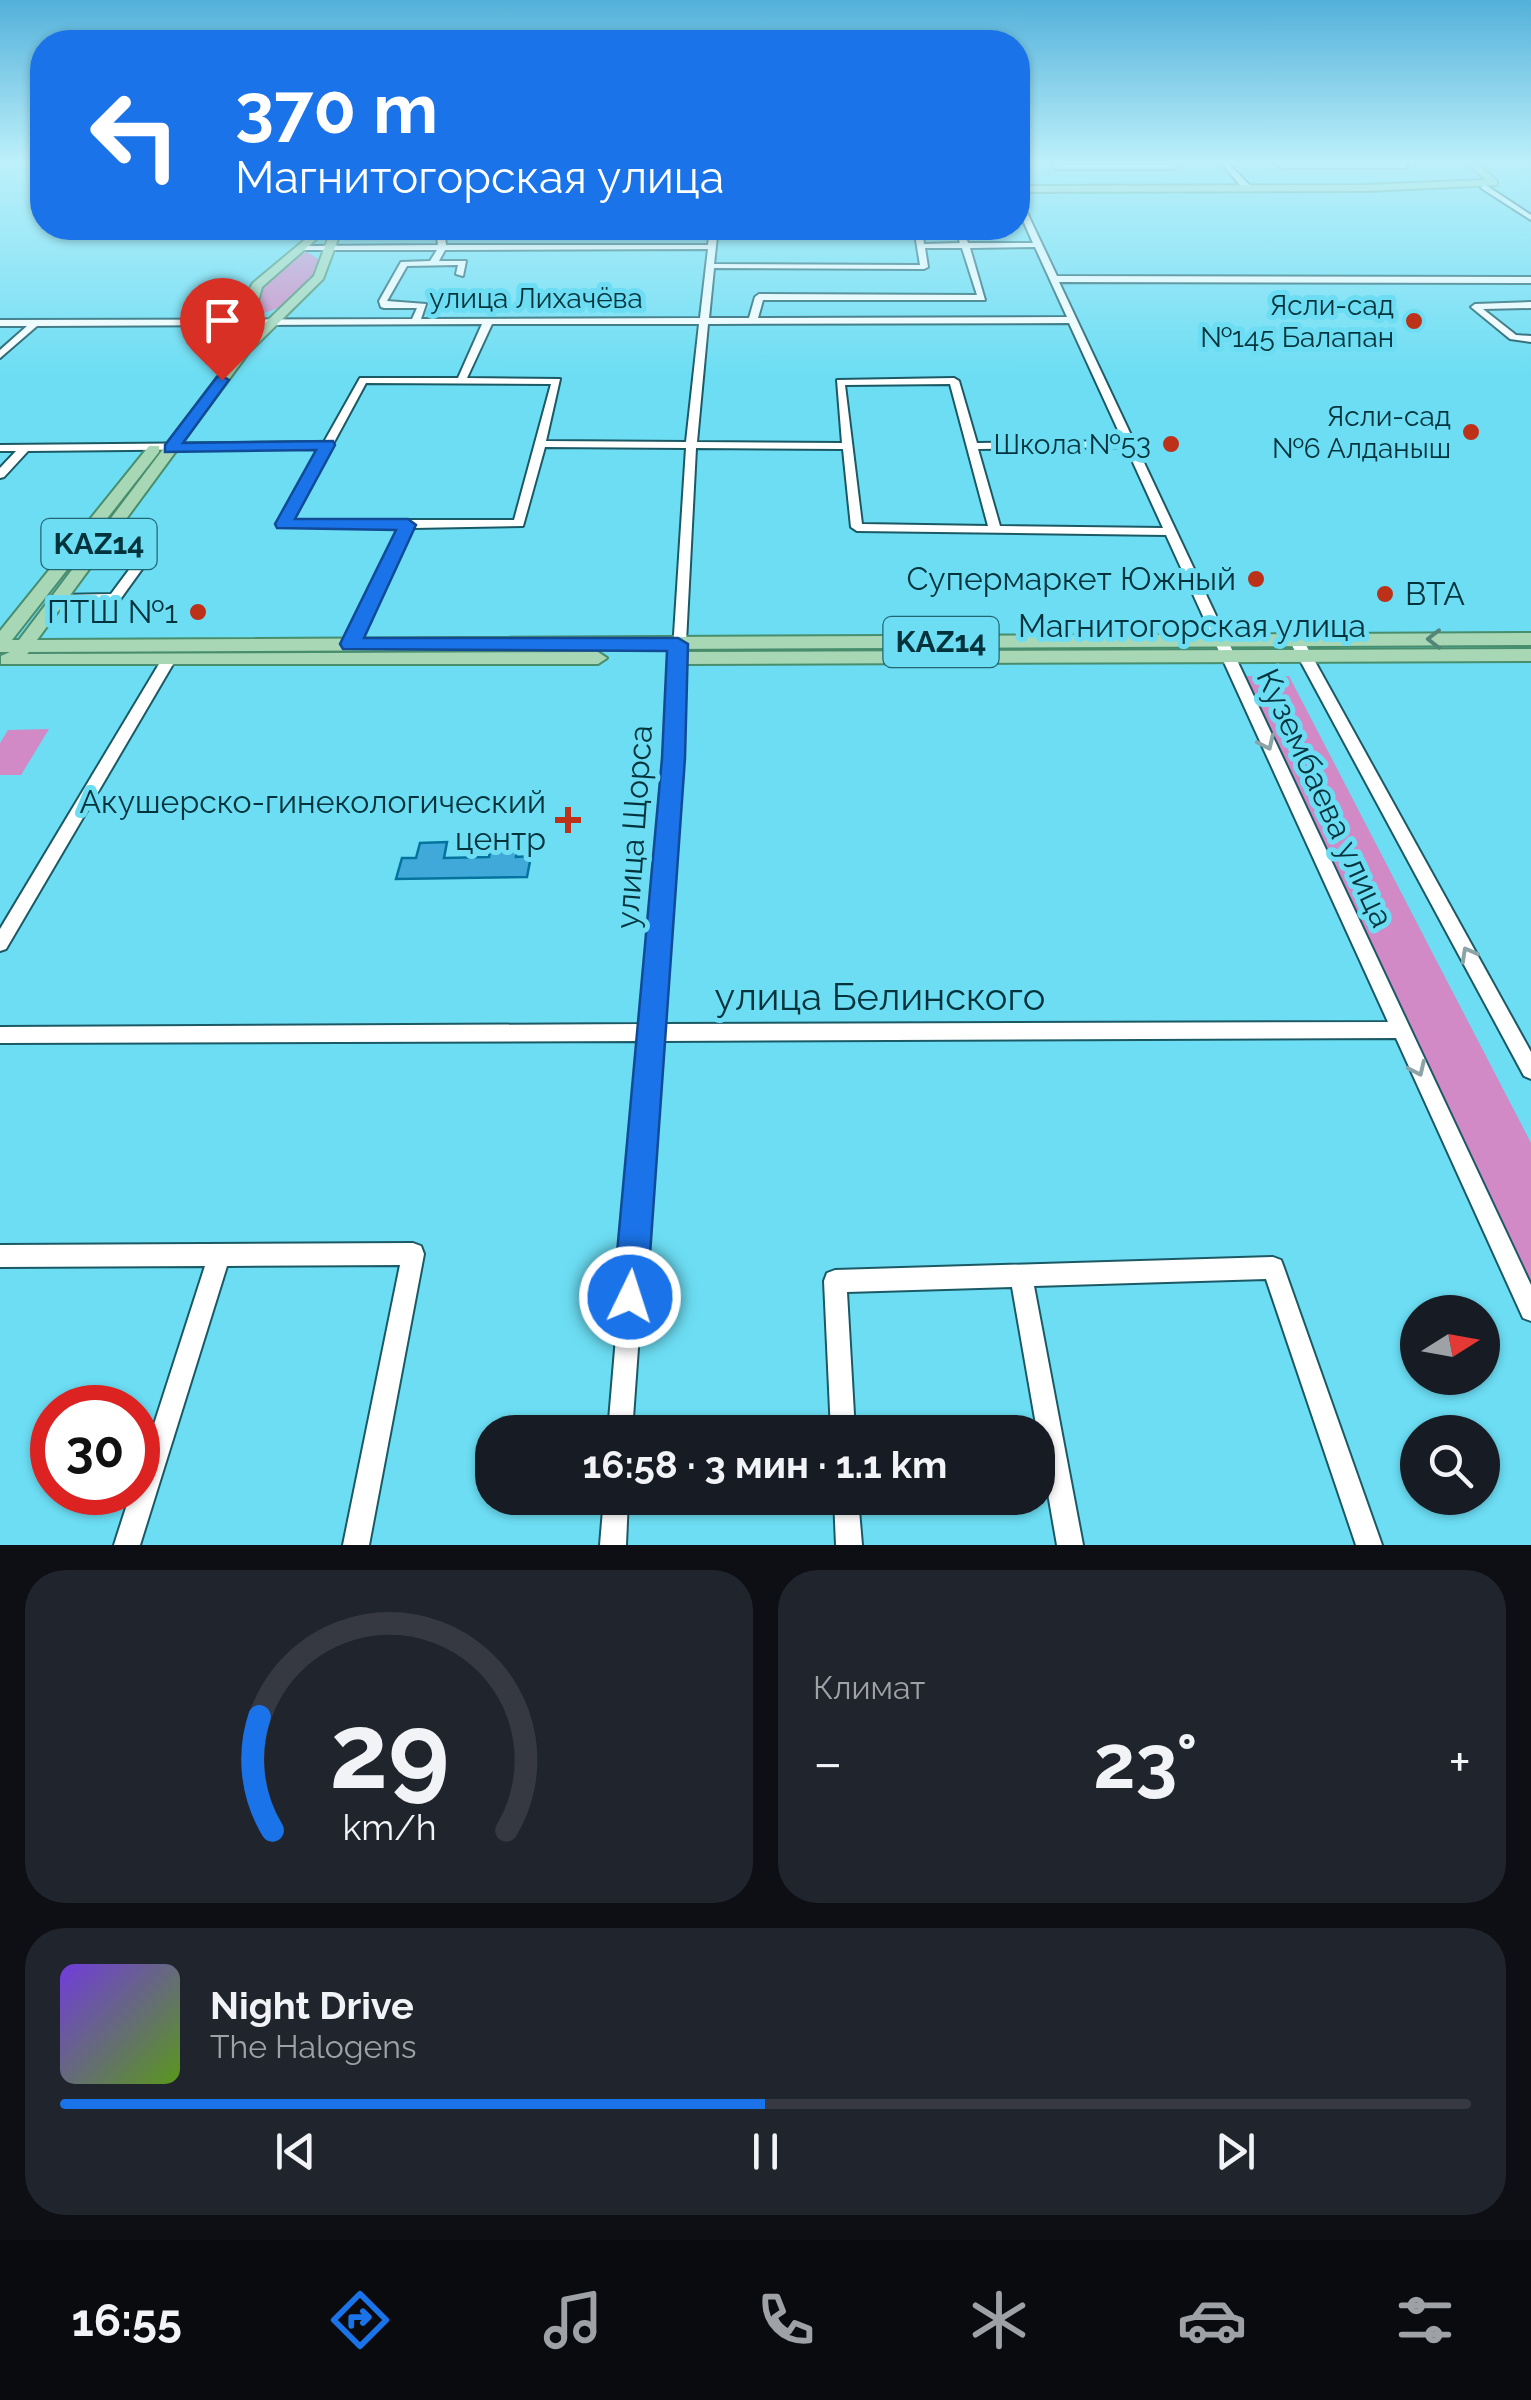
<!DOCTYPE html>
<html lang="ru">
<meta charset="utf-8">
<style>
body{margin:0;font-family:Raleway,sans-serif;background:#20242c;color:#f1f3f6;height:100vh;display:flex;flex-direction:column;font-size:38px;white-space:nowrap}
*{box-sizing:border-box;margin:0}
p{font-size:32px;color:#9ea1a6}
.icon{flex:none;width:55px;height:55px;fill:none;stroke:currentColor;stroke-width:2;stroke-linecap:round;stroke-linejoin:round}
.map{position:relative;height:1545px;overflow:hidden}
.side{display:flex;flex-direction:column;gap:25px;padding:25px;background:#0d0f14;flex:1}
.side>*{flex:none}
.banner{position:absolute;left:30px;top:30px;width:1000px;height:210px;border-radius:40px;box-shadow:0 2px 8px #0004;background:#1a73e8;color:#fff;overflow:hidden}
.needle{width:65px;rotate:79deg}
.controls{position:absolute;left:1400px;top:1295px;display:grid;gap:20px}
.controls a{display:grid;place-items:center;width:100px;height:100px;border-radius:50%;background:#171b24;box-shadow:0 2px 8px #0004;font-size:50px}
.speed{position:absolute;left:30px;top:1385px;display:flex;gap:20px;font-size:50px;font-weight:700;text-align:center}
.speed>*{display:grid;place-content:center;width:130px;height:130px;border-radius:50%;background:#171b24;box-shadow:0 2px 8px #0004;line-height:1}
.speed .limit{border:15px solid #d22;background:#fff;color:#111}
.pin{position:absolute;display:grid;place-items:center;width:85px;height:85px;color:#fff;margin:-102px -42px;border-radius:50% 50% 50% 0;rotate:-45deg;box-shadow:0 0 10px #0007}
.pin .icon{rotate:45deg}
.me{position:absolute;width:110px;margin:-55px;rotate:4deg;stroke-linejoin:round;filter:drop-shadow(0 0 8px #0008)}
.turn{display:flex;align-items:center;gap:35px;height:210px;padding:0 40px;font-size:45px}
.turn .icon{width:130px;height:130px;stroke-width:2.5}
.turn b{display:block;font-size:70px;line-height:85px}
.big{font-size:75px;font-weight:700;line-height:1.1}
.side .tile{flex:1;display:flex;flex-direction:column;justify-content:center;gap:15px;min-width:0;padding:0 35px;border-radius:40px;background:#20242c}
.side .dial{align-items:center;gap:0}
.dial svg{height:260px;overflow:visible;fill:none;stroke:#363941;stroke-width:7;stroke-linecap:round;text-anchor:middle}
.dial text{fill:#f1f3f6;stroke:none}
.song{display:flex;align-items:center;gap:30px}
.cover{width:120px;height:120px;border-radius:15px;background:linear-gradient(135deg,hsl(260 70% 55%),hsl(90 70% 35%))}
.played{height:10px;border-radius:5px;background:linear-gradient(90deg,#1a73e8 50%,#363941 50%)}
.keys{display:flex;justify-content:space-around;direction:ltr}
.heat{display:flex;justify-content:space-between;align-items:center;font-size:55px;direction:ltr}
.side .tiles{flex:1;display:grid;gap:25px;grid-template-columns:1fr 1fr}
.tile:last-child{grid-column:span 2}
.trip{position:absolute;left:475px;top:1415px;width:580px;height:100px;border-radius:40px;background:#171b24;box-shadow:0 2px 8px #0004;font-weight:700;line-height:100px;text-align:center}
.tab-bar{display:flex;height:160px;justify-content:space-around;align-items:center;background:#090b0e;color:#9ea1a6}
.tab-bar .icon{width:70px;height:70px}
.tab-bar .current{color:#1a73e8}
.tab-bar b{font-size:45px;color:#f1f3f6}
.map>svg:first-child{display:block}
.green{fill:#d18ac6}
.building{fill:#41a9d9;stroke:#04749e;stroke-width:2.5}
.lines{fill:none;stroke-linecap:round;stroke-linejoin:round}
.minor-casing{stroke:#1b5965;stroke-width:4}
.major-casing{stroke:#488d6c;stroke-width:4}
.minor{fill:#fff;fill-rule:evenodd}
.major{fill:#a8d7b6;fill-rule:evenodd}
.oneway{stroke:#548579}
.oneway2{stroke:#8ca3a7}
.route{fill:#1a73e8;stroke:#114b97;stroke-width:2.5}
.poi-dot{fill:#bc3118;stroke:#6cddf3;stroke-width:4}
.labels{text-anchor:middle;stroke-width:10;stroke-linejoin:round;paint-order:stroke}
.far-street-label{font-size:28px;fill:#00333c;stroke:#6cddf3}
.far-poi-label{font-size:28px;fill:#00333c;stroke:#6cddf3;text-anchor:end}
.shield{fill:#6cddf3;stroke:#206673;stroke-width:2.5}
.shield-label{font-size:30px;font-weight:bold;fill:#00333c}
.poi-label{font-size:32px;fill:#00333c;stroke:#6cddf3;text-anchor:end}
.street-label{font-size:32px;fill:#00333c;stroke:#6cddf3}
.near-street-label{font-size:38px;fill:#00333c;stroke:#6cddf3}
</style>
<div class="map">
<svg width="1531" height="1545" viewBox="0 0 1531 1545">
<rect width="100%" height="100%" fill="#6cddf3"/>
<g class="green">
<path d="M307,252L320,260C315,287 288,308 262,313L255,298C271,277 283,262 307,252Z"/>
<path d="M1238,676H1289L1531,1143V1305Z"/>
<path d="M49,729L21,775H0V743L8,730Z"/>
</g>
<path class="building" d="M492,841H519L516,857L531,856L527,877L396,879L402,858H416L420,843L447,842L444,858L489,857Z"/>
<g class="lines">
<g class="minor-casing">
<g id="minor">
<path d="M1049,161H1055L1058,165H1170L1168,161H1174L1177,167L1174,169H1056Z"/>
<path d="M1220,161H1226L1250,186V190H1244Z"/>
<path d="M1272,161H1279L1283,164H1405L1408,166L1405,168H1281Z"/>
<path d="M1484,184L1531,215V220L1481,188Z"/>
<path d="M1018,200L1022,202L1057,276L1531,277V283L1059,282L1531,1285V1321L1523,1318L1396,1038L660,1041L632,1432H608L641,1041L0,1043V1027L643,1024L666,759L686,448L545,447L523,526L413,528L358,644L351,648L344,644L401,528L280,526L278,524L320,448L28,451L4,477L0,478V468L16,451H0V445L324,442L360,378H458L482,324L37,326L0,358V350L27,326H0V320L412,319L417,308H384L381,307L379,301L401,262L430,261L437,250H304L300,248L304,246L438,245L436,228H444L446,245H708L710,228H718L714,264L920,265L914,228H922L924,244L960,243L955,228H963L968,243H1033L1018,209ZM1035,247L1067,317L758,318L763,300H985L970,248ZM925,248H962L977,295L759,294L755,297L749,318H709L714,268L924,269L928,267ZM708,249L700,318L421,319L426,304L387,301L407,266L458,265L456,274L463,276L466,261H439L445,250ZM1069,323L1123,441L977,443L959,381L954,378L837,380L842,443L697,442L708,324ZM492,324H699L686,442L546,441L560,379L467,378ZM366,383L551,384L514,520H292ZM950,384L988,526L862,524L845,385ZM1126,447L1163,528L1000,526L978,449ZM696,448L843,449L851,527L857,531L1166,535L1388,1022L661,1024L680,759Z"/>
<path d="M1531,302V308L1483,309L1516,335L1531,336V342L1510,339L1471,307L1475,304Z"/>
<path d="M144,554L150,558L119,601L59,603L53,599L59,595L111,594L140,555Z"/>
<path d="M1295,634L1302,638L1531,1052V1079L1524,1076L1288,638Z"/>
<path d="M169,655L176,659L6,949L0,951V929L162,659Z"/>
<path d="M413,1243L421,1246L424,1254L369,1545H343L400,1265L227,1266L140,1545H114L131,1492H138V1474L205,1266L0,1267V1245Z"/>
<path d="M1273,1257L1281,1260L1284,1268L1382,1545H1356L1266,1279L1034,1286L1083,1545H1057L1012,1287L847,1292L855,1432H831L824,1281L827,1273L835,1270Z"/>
<path d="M604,1498H628L626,1545H600Z"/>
<path d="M834,1498H858L862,1545H836Z"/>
</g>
</g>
<g class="major-casing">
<g id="major">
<path d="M1465,161H1474L1497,181V185L1366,191L1018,192V186L1366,185L1486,180Z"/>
<path d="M319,228H329L262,287L251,327L233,354H225L223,351L239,327L244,299L253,283Z"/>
<path d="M332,228H342L323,279L249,352L37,640L1531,633V645L29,652L27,654L598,652L607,658L598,664H1V656L10,652H0V631L149,446H159V452L12,640H19L241,346L314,276Z"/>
<path d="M1531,649V661L682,664L673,658L682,652Z"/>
</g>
</g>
<use href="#minor" class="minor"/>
<use href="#major" class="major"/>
</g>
<defs><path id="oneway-chevron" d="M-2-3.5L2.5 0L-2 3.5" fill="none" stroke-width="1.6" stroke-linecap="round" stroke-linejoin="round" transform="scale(2.5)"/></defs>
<use class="oneway" href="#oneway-chevron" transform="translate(1434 639) rotate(-180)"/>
<g class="oneway2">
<use href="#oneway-chevron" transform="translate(1267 743) rotate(65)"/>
<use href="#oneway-chevron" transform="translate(1468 954) rotate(-119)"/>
<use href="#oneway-chevron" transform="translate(1418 1069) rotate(65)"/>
</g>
<linearGradient id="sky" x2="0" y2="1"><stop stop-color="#53b1da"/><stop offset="0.43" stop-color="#bdf0fa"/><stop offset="1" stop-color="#bdf0fa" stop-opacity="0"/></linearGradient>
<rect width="1531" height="377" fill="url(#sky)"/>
<path class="route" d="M222,376L229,380L183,443L333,441L335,445L295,519H408L416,525L364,638H678L688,644L685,758L647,1297L642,1309L630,1314L618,1309L613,1297L662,758L667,651L343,649L340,644L396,530L277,528L275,524L316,450L165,452V445L217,377Z"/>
<g class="poi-dot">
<circle cx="1414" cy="321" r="10"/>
<circle cx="1471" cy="432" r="10"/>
<circle cx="1171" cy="444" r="10"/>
<circle cx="1256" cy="579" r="10"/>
<circle cx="1385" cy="594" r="10"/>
<circle cx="198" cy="612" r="10"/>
<path d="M563 805h10v10h10v10h-10v10h-10v-10h-10v-10h10z"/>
</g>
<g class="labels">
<g class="far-street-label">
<text x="536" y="308">улица Лихачёва</text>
</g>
<g class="far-poi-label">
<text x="1394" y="315">Ясли-сад<tspan x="1394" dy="32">№145 Балапан</tspan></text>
<text x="1451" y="426">Ясли-сад<tspan x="1451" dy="32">№6 Алданыш</tspan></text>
<text x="1151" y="454">Школа №53</text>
</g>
<g class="shield">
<rect x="41.5" y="519" width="115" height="50" rx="8"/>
<rect x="883.5" y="617" width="115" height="50" rx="8"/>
</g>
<g class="shield-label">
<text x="99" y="554">KAZ14</text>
<text x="941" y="652">KAZ14</text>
</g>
<g class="poi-label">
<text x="1236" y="590">Супермаркет Южный</text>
<text x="1405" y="605" text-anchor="start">BTA</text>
<text x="178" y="623">ПТШ №1</text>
<text x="546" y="813">Акушерско-гинекологический<tspan x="546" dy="37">центр</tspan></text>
</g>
<g class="street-label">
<text x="1192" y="637">Магнитогорская улица</text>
<text transform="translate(1325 798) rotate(65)" y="11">Кузембаева улица</text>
<text transform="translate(634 827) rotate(-86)" y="11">улица Щорса</text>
</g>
<g class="near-street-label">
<text x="880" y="1010">улица Белинского</text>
</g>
</g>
</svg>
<div class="controls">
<a><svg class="needle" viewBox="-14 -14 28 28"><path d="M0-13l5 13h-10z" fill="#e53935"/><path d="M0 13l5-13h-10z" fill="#9ea1a6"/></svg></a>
<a><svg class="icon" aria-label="search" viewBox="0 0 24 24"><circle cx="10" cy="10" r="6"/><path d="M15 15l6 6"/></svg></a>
</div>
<div class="speed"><div class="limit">30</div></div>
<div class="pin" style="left:222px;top:380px;background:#d93025"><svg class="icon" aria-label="arrive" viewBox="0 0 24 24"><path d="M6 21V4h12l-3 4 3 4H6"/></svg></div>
<svg class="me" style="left:630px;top:1297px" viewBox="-20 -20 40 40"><circle r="17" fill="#1a73e8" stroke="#fff" stroke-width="3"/><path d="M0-11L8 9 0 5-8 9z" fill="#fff"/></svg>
<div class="trip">16:58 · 3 мин · 1.1 km</div>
<div class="banner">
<div class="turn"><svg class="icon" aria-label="left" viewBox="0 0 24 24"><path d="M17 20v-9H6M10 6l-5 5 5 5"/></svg><div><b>370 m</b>Магнитогорская улица</div></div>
</div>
</div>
<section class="side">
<div class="tiles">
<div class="tile dial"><svg viewBox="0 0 100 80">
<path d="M14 69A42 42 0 1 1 86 69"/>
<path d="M14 69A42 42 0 0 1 10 34" stroke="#1a73e8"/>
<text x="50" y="56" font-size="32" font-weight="700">29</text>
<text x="50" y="72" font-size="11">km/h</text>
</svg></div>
<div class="tile"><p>Климат</p>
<div class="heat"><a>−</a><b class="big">23°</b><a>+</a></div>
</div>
<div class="tile">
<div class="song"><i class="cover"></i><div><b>Night Drive</b><p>The Halogens</p></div></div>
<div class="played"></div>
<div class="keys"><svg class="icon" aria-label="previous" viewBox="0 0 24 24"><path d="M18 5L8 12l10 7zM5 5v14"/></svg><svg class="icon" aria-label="pause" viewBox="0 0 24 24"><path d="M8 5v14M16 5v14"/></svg><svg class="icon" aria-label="next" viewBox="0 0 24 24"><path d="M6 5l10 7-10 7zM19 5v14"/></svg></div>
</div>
</div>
</section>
<nav class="tab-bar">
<b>16:55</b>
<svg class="icon current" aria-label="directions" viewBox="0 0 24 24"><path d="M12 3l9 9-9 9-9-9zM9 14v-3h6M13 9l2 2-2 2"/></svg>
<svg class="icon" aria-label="music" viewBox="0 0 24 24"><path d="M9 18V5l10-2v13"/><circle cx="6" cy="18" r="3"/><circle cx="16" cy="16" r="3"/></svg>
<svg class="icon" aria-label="phone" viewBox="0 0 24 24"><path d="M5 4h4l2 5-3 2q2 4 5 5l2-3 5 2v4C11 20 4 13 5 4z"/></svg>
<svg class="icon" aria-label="climate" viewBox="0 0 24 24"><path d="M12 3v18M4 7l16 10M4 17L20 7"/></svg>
<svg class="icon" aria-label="car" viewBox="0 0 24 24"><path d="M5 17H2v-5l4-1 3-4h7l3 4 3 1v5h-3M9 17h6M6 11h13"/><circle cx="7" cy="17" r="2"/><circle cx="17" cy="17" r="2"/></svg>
<svg class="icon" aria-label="filters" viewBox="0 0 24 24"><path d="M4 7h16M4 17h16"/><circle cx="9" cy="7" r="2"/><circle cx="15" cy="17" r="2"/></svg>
</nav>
